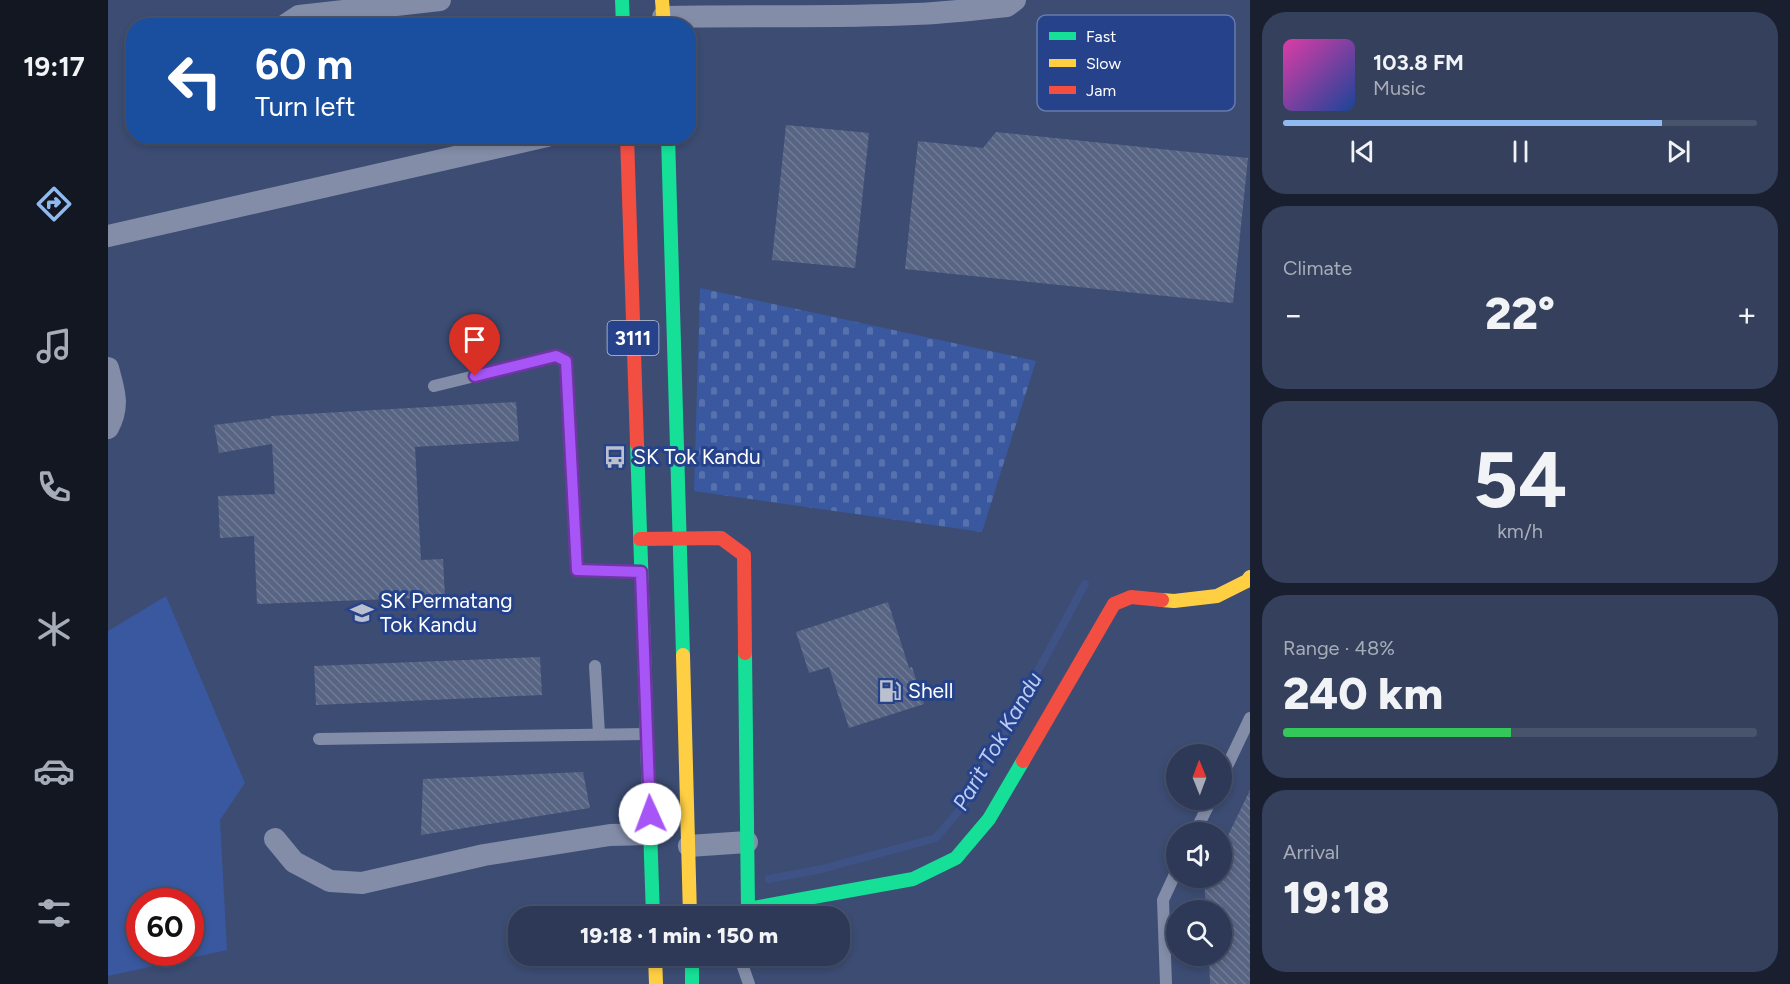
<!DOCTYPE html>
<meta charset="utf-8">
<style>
body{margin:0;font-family:Figtree,sans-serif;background:#35405c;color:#f1f3f6;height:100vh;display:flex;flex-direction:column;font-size:22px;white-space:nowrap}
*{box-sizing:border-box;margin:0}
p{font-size:20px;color:#a7acb9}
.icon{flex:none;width:33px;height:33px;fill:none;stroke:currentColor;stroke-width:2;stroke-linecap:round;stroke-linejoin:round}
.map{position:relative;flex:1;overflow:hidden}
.panel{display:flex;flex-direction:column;gap:12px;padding:12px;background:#191f2f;width:540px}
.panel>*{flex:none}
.hud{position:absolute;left:18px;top:18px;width:570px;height:126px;border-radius:24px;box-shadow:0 3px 9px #0003,0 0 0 2px #48536c;background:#1a4fa0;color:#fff;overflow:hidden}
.needle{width:39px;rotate:359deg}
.buttons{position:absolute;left:1058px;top:744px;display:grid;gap:12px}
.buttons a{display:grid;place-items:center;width:66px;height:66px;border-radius:50%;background:#2d3956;box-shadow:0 3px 9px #0003,0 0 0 2px #48536c;font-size:30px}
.speed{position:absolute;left:18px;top:888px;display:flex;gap:12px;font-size:30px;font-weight:700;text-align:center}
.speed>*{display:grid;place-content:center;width:78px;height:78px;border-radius:50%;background:#2d3956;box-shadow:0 3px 9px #0003,0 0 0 2px #48536c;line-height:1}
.speed .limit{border:9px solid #d22;background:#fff;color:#111}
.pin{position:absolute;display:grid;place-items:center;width:51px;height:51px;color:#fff;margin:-62px -26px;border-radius:50% 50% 50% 0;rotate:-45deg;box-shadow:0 0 6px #0007}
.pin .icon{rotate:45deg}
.me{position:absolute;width:66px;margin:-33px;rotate:358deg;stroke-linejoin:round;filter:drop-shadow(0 0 4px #0008)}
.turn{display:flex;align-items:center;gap:21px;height:126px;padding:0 30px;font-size:27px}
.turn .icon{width:78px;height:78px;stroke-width:2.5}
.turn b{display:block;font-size:42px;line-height:51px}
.big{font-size:45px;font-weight:800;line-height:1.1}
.panel .tile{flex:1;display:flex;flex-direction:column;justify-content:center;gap:9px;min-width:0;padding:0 21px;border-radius:24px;background:#35405c}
.panel .dial{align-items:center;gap:0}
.dial b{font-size:78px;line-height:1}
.song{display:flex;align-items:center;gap:18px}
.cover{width:72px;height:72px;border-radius:9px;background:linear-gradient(135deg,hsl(320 70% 55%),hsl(220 70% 35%))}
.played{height:6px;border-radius:3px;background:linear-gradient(90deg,#90b9f0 80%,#48536c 80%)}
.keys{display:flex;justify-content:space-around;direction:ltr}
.heat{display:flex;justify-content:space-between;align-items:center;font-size:33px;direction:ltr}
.charge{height:9px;border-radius:4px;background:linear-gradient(90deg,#34c759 48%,#48536c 0)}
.trip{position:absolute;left:400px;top:906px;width:342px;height:60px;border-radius:24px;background:#2d3956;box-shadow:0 3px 9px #0003,0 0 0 2px #48536c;font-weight:800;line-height:60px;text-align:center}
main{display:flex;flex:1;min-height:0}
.dock{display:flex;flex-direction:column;width:108px;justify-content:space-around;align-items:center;background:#121722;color:#a7acb9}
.dock .icon{width:42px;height:42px}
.dock .active{color:#90b9f0}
.dock b{font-size:27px;color:#f1f3f6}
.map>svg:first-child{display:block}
.cemetery{fill:url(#cemetery-stones)}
.park{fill:#39589f;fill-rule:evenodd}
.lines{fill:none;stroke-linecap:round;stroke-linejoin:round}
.stream{stroke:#3e5286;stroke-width:8}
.building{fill:url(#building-back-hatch)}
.lane{stroke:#838da8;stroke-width:12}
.street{stroke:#838da8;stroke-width:22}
.fast{stroke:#16e098;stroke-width:14}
.slow{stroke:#ffcf43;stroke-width:14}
.jam{stroke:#f24e42;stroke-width:14}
.route-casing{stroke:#6d37a1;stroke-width:15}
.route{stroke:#a855f7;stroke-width:10}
.labels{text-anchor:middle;stroke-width:6;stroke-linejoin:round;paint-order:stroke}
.shield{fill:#25428a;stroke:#bec6dc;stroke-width:1.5}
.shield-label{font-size:20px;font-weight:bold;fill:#fff}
.poi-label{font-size:21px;fill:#fff;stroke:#25428a;text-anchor:start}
.water-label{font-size:22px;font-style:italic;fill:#becdf1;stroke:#25428a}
.key{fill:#25428a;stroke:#667bad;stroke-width:1.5}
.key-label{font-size:16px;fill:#fff}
</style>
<main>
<nav class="dock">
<b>19:17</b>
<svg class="icon active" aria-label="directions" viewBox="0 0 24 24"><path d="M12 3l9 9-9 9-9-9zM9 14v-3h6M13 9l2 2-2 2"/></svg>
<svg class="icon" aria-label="music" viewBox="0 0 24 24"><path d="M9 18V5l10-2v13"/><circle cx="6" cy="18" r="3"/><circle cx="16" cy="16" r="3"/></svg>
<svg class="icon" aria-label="phone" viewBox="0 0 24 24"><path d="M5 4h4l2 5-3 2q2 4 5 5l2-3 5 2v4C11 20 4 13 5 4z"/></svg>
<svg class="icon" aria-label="climate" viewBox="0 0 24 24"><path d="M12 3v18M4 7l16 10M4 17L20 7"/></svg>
<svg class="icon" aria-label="car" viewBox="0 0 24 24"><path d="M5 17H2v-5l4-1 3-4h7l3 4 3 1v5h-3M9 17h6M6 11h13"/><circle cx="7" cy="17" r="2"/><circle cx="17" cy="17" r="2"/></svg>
<svg class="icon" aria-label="filters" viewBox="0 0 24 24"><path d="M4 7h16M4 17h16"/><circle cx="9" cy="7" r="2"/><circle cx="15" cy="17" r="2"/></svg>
</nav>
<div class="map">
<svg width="1142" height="984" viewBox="0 0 1142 984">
<defs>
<pattern id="cemetery-stones" width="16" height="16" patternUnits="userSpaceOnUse" patternTransform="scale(1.5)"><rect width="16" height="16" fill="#39589f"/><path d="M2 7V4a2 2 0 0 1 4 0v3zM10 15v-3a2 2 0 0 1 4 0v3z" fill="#5771ad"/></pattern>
<pattern id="building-back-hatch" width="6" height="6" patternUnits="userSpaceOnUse" patternTransform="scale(1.5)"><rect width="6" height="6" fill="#586483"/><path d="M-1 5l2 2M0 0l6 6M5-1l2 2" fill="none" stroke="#717b96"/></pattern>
</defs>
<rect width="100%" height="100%" fill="#3c4c73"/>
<path class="cemetery" d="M592,288L928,361L874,532L586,491Z"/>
<path class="park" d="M58,596L137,783L112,820L119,950L0,976V631ZM32,902H82V952H32Z"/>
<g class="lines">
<path class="stream" d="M661,879L714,869L828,838L860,800L977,584"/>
</g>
<g class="building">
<path d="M678,125L761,133L747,268L664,260Z"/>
<path d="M888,132L1140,158L1125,303L797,269L810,141L875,148Z"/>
<path d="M408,402L411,441L307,447L313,560L335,559L337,597L149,604L146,536L112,538L110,496L167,494L164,444L111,453L106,425L163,418V416Z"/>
<path d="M780,602L801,668L804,667L816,704L741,728L721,667L701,673L688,632Z"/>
<path d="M432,657L434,695L208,705L206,666Z"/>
<path d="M475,772L482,808L313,835L315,779Z"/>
<path d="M1142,790V984H1102L1101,956H1113V910H1098L1096,878H1113V850Z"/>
</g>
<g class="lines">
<g class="lane">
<path d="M326,386L448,356L458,361L469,570L532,572"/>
<path d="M487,666L491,734"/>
<path d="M211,739L538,734"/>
<path d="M1113,779L1142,718"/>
<path d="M1087,832L1103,800"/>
<path d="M635,956L634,964L641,984"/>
<path d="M1058,984L1055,900L1068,872"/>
</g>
<g class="street">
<path d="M555,17C639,15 723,18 807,14C838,13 868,9 899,6L907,0"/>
<path d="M176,26L191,16L332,0"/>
<path d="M0,236L439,136"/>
<path d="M0,368C6,391 12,405 0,428"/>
<path d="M167,839L186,862L222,881L254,883L376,855L502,835L543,834"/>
<path d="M581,846L639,842"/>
</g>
<g class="fast">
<path d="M514,0L515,26"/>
<path d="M560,136L575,655"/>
<path d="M529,444L545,916"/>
<path d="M637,653L640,909L805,879L848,858L881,819L915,761"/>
<path d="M584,956V984"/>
</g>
<g class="slow">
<path d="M554,0L556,26"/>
<path d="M1054,600L1066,601L1109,596L1139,581L1142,577"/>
<path d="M575,655L582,916"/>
<path d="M547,956L548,984"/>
</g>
<g class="jam">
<path d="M519,136L529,444"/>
<path d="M532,539L613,538L636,555L637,653"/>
<path d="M915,761L1006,604L1023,597L1054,600"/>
</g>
</g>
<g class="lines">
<g class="route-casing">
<path id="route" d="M367,376L448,356L458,361L469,570L533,572L542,814"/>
</g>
<use href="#route" class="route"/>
</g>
<defs>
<g id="bus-bare" transform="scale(1.8)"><path d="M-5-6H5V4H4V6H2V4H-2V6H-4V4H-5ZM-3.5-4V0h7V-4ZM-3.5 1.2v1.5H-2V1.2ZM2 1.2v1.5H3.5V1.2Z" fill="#bbc0ce" stroke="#25428a" stroke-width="2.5" paint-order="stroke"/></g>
<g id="school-bare" transform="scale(1.8)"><path d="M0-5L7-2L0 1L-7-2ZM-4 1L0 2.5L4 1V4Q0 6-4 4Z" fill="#bbc0ce" stroke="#25428a" stroke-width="2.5" paint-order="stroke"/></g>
<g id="fuel-bare" transform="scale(1.8)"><path d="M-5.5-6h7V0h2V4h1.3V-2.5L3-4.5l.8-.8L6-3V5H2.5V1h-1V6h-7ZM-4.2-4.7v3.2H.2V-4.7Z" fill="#bbc0ce" stroke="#25428a" stroke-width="2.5" paint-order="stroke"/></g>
</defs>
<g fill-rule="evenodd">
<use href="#bus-bare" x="507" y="457"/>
<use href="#school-bare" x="254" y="613"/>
<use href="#fuel-bare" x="782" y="691"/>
</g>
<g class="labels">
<rect class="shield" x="499.5" y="321" width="51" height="34" rx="4.5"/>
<g class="shield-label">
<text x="525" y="345">3111</text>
</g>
<g class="poi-label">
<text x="525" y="464">SK Tok Kandu</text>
<text x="272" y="608">SK Permatang<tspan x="272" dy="24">Tok Kandu</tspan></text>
<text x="800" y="698">Shell</text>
</g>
<g class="water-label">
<text transform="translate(889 741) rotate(-60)" y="8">Parit Tok Kandu</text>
</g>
</g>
<rect x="929" y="15" width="198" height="96" rx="9" class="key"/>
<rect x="941" y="32" width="27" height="8" fill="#16e098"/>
<rect x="941" y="59" width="27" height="8" fill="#ffcf43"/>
<rect x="941" y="86" width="27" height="8" fill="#f24e42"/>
<g class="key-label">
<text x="978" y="42">Fast</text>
<text x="978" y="69">Slow</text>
<text x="978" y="96">Jam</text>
</g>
</svg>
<div class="buttons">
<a><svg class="needle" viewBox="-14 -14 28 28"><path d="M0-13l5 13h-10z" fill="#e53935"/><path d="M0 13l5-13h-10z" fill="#a7acb9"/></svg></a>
<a><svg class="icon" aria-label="sound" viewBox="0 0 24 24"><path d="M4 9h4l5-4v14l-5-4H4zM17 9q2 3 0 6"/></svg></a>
<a><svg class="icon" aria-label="search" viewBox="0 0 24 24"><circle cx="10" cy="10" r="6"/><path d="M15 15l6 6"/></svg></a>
</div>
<div class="speed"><div class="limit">60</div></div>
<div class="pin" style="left:367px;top:376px;background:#d93025"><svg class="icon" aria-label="arrive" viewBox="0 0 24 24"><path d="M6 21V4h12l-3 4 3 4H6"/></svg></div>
<svg class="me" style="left:542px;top:814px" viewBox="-20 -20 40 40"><circle r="19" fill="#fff"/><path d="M0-13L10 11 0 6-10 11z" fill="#a855f7"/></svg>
<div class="trip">19:18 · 1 min · 150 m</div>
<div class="hud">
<div class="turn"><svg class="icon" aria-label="left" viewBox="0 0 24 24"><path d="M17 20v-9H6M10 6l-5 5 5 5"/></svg><div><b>60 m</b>Turn left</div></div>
</div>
</div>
<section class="panel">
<div class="tile">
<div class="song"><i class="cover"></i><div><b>103.8 FM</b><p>Music</p></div></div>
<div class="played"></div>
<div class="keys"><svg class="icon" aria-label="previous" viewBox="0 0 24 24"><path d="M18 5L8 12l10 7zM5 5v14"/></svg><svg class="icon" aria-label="pause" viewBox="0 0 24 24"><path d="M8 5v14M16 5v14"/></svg><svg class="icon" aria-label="next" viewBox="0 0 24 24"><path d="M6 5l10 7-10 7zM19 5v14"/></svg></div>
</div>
<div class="tile"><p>Climate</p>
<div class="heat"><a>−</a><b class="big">22°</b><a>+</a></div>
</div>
<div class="tile dial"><b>54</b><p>km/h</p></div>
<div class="tile"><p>Range · 48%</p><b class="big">240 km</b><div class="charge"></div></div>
<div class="tile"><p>Arrival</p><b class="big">19:18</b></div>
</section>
</main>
